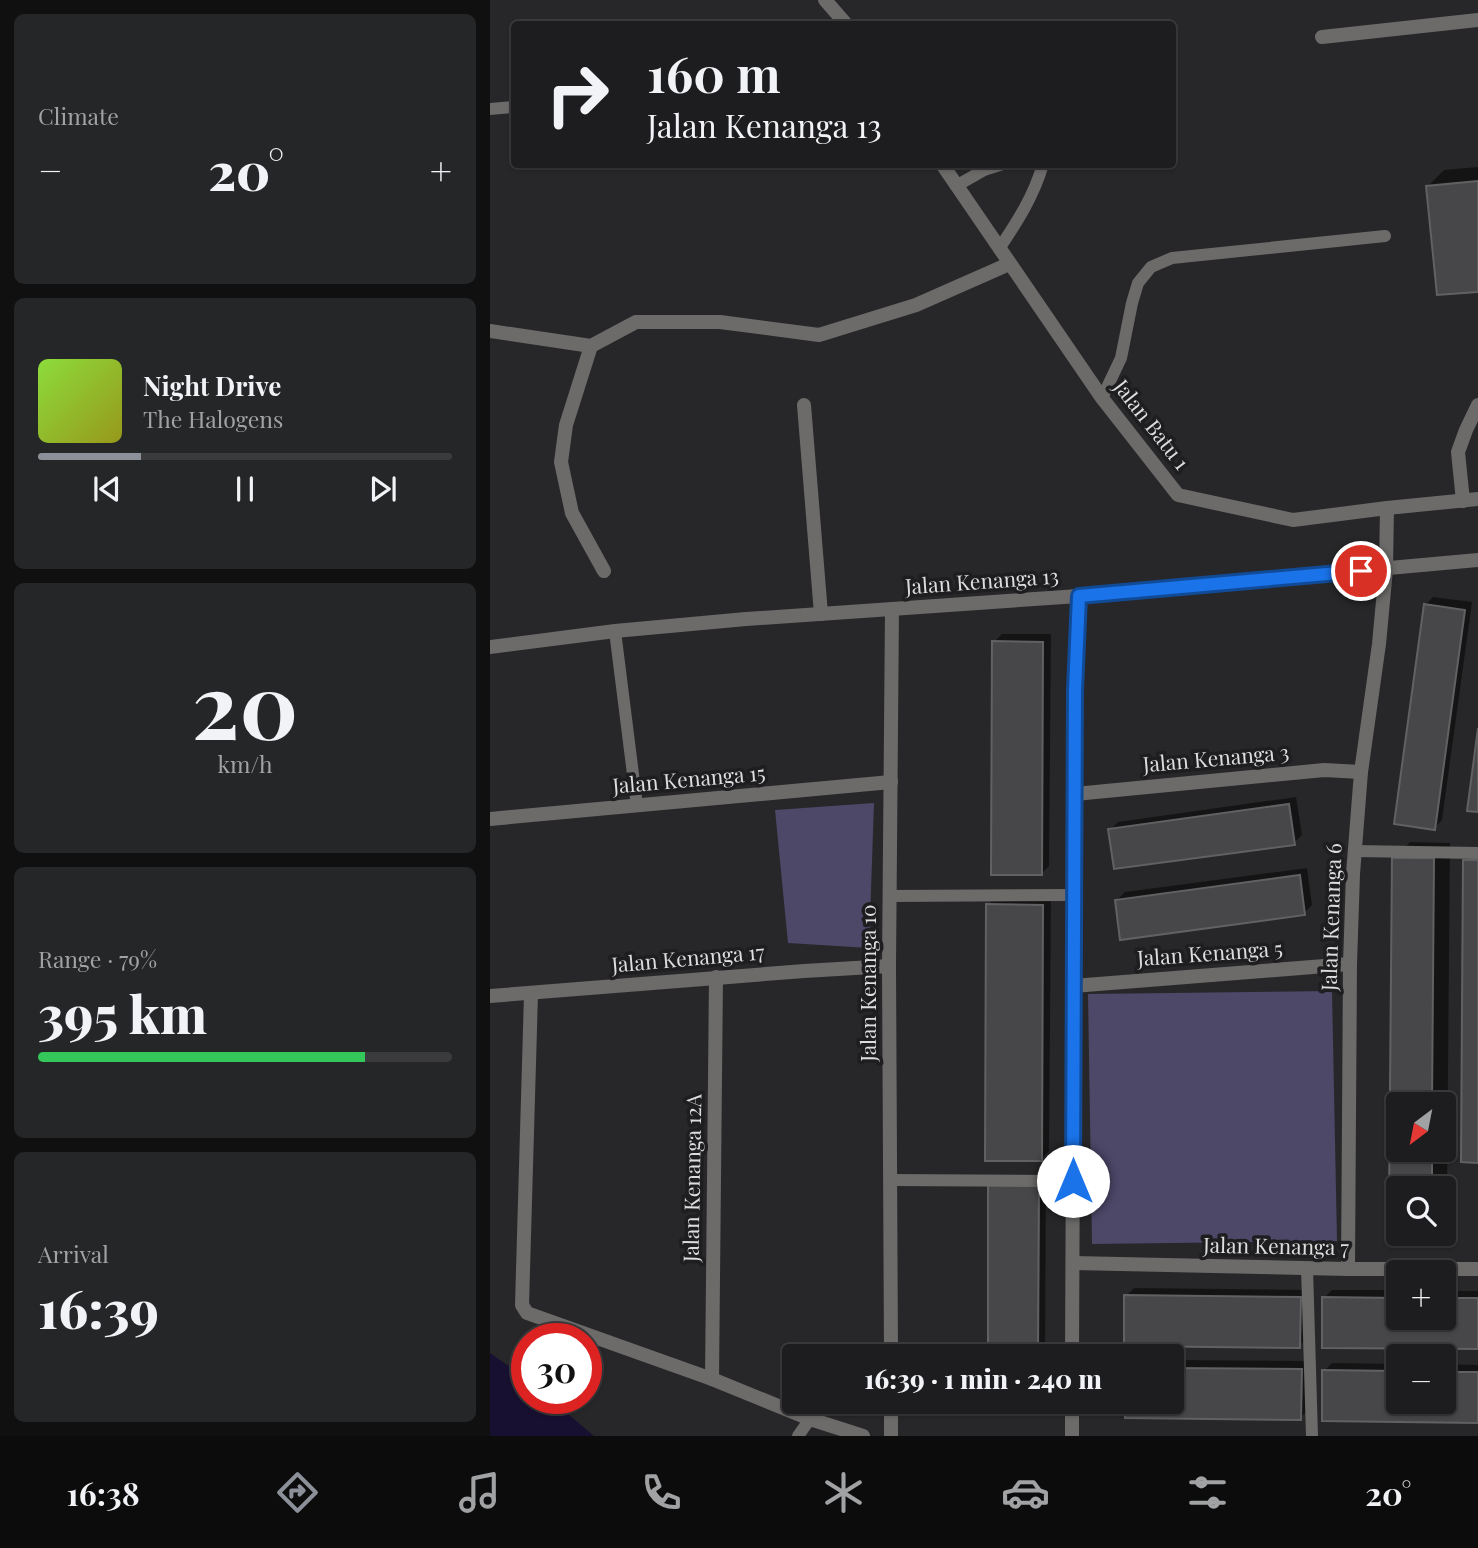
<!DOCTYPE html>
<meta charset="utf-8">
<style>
body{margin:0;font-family:"Playfair Display",serif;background:#252628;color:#f1f3f6;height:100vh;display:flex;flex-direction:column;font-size:26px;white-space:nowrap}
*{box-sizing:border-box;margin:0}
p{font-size:23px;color:#a0a2a4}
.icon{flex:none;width:38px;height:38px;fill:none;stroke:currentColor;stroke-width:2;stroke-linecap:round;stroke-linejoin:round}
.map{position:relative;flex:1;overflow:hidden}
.drawer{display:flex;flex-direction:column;gap:14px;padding:14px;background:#101011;width:490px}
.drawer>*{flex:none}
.top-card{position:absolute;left:21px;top:21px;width:665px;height:147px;border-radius:7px;box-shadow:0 2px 5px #0004,0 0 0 2px #3b3b3d;background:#1d1d1f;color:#f1f3f6;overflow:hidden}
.needle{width:46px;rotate:212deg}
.controls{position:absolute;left:896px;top:1092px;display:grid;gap:14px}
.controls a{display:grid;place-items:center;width:70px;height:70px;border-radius:7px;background:#1d1d1f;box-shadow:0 2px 5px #0004,0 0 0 2px #3b3b3d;font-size:35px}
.speed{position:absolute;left:21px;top:1323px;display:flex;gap:14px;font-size:35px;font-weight:700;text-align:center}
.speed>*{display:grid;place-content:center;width:91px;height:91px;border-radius:50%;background:#1d1d1f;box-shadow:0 2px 5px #0004,0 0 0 2px #3b3b3d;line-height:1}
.speed .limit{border:10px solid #d22;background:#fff;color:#111}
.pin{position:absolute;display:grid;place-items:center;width:60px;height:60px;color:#fff;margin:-30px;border:4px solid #fff;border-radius:50%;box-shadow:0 2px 7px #0007}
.me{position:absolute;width:77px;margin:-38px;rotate:0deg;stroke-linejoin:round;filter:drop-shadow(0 0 5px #0008)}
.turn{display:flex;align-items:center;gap:24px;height:147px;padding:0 21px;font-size:32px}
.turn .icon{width:91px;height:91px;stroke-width:2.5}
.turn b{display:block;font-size:49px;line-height:60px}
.big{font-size:52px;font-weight:800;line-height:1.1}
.drawer .card{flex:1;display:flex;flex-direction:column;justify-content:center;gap:10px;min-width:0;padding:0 24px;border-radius:10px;background:#252628}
.drawer .dial{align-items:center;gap:0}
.dial b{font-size:91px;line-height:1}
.song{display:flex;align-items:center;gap:21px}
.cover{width:84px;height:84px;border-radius:10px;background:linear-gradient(135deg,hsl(90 70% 55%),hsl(60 70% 35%))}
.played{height:7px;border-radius:4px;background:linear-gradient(90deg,#8c9099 25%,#3b3b3d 25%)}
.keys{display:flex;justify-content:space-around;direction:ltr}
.heat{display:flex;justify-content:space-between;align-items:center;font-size:38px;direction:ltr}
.charge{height:10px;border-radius:5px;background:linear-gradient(90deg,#34c759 79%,#3b3b3d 0)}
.trip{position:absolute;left:292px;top:1344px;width:402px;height:70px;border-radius:7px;background:#1d1d1f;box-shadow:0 2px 5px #0004,0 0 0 2px #3b3b3d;font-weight:800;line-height:70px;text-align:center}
.tab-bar{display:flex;height:112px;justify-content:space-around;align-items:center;background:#0c0c0c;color:#a0a2a4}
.tab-bar .icon{width:49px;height:49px}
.tab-bar .selected{color:#8c9099}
.tab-bar b{font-size:32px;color:#f1f3f6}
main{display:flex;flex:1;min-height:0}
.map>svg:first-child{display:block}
.green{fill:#4d4768}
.water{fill:#181030}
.shadow{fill:#0007;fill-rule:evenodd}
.building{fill:#474749;stroke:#616164;stroke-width:2}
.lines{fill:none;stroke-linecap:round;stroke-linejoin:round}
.lane{stroke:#6c6b6a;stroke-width:12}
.street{stroke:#6c6b6a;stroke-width:14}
.route-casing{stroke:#114b97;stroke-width:18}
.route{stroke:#1a73e8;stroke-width:12}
.labels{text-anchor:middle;stroke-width:7;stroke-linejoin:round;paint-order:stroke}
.street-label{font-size:21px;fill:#ddddde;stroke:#1e1e20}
</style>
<main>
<section class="drawer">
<div class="card"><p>Climate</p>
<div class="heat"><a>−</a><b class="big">20°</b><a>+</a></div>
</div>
<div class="card">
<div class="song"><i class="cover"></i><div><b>Night Drive</b><p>The Halogens</p></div></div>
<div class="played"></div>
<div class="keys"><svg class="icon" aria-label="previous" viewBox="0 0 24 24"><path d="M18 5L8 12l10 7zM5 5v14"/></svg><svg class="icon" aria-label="pause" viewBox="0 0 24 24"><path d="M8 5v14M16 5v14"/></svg><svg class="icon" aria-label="next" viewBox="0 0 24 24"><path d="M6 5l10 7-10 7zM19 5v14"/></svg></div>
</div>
<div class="card dial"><b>20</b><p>km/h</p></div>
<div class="card"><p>Range · 79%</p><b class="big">395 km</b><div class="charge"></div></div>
<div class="card"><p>Arrival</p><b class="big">16:39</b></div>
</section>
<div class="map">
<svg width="988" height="1436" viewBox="0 0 988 1436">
<rect width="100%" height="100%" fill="#272729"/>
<g class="green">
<path d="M384,803L379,948L298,943L285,810Z"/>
<path d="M842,991L847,1241L602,1244L598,994Z"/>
</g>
<path class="water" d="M0,1353L37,1379V1398H59L104,1436H0Z"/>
<g class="shadow">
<path d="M988,167V290L938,186L954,170Z"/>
<path d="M943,597L982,602L952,820L944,828L935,605Z"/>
<path d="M512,634H561L559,866L551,874L504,642Z"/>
<path d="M806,797L812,835L804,843L620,830L628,822Z"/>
<path d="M920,842L960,843L957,1189L954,1192V1188H908V1204H901L904,859ZM908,1104H954V1150H908Z"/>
<path d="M817,868L822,905L814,913L627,900L635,892Z"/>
<path d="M506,897H561L559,1151L551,1159L498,905Z"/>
<path d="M556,1178L555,1356H499L500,1186Z"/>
<path d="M644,1288L818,1290L817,1338L809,1346L636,1296Z"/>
<path d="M842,1290H908V1318H954V1291H988V1347L834,1298Z"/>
<path d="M682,1360L819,1361L818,1410L810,1418L637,1416V1402H682Z"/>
<path d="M842,1363L908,1364V1402H954V1364L988,1365V1421L834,1420V1371Z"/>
<path d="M499,1402H555V1405L547,1413L499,1412Z"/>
</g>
<g class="building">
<path d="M988,181V292L947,295L936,186Z"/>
<path d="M934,604L975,610L945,830L904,824Z"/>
<path d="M502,641L553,642L552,875H501Z"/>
<path d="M988,728V812L977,811Z"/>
<path d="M799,804L805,845L624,869L618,829Z"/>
<path d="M902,858H944L942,1104H908V1150H942V1188H908V1206H899Z"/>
<path d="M973,860H988V1163L971,1162Z"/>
<path d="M810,875L815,915L630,940L625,900Z"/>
<path d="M496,904L553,905L552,1161H495Z"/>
<path d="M498,1185L549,1186L548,1356H498Z"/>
<path d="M634,1295L811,1297L810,1348L634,1346Z"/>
<path d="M832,1297L908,1298V1318H954V1298H988V1349L832,1348Z"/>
<path d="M682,1368L812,1369L811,1420L635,1418V1402H682Z"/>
<path d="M832,1370L908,1371V1402H954V1372H988V1423L832,1421Z"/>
<path d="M497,1402H548L547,1415L497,1414Z"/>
</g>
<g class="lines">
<g class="lane">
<path d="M0,109L24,107"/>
<path d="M466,186L494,170L513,164"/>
<path d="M509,249C527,222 544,196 553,164"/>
<path d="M612,398L631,358L642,303L648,283L661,267L682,258L895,236"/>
<path d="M125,631L147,806"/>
<path d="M865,851L988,853"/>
<path d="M400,896L584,895"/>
<path d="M400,1180L583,1181"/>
<path d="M817,1268L822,1436"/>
<path d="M308,1436L320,1419"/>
</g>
<g class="street">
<path d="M335,0L356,24"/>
<path d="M832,37L988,20"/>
<path d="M452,164L612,398L688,495L803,520L897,508L988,499"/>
<path d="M0,331L101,346L146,322H230L329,335L426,305L519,264"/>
<path d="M101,346L76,425L71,462L82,513L114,571"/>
<path d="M314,405L331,614"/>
<path d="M973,501L968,452L976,430L988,405"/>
<path d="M0,647L125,631L256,619L589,596L988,560"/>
<path d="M585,794L834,770L871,772"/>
<path d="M0,819L401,782"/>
<path d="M583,986L860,964"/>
<path d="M41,994L32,1305L37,1313L222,1379L320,1419L373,1436"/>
<path d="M0,996L314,971L399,966"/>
<path d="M583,1263L858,1269H988"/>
<path d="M858,1269L860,964L863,874L871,772L889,644L896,569L897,508"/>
<path d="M401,1356L399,966L402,609"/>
<path d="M582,1356L585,690L589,596"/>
<path d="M222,1379L226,977"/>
<path d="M401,1402V1436"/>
<path d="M582,1436V1402"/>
</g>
</g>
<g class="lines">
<g class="route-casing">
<path id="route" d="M583,1181L585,690L589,596L871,571"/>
</g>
<use href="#route" class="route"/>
</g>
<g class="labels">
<g class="street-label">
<text transform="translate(661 425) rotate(52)" y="7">Jalan Batu 1</text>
<text transform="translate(492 582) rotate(-4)" y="7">Jalan Kenanga 13</text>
<text transform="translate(726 759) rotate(-5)" y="7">Jalan Kenanga 3</text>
<text transform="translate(199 780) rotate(-5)" y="7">Jalan Kenanga 15</text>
<text transform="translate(842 917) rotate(-88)" y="7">Jalan Kenanga 6</text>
<text transform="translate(720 954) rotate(-4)" y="7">Jalan Kenanga 5</text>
<text transform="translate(198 959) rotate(-5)" y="7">Jalan Kenanga 17</text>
<text transform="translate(379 983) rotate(-90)" y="7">Jalan Kenanga 10</text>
<text transform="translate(203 1178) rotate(-89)" y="7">Jalan Kenanga 12A</text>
<text transform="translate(786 1247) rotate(1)" y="7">Jalan Kenanga 7</text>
</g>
</g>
</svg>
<div class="controls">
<a><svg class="needle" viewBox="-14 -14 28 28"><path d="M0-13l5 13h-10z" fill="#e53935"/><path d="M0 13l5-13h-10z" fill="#a0a2a4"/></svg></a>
<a><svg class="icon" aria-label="search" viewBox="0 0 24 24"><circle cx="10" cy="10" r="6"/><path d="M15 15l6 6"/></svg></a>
<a>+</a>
<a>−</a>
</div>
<div class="speed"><div class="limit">30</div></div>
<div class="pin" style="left:871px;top:571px;background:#d93025"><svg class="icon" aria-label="arrive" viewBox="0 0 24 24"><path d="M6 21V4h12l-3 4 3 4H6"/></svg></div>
<svg class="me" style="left:583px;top:1181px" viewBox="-20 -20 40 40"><circle r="19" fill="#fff"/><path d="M0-13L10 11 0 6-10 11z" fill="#1a73e8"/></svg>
<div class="trip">16:39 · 1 min · 240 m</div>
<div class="top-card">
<div class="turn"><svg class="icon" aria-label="right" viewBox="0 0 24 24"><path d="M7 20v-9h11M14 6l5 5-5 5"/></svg><div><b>160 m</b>Jalan Kenanga 13</div></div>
</div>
</div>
</main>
<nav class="tab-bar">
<b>16:38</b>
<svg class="icon selected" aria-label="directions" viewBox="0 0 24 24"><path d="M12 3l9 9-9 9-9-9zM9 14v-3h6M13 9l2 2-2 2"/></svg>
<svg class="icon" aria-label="music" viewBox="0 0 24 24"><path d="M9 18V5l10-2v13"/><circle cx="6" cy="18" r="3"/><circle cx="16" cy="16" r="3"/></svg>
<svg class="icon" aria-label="phone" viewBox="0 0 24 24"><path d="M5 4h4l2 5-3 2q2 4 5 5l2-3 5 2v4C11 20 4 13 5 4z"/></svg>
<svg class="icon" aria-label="climate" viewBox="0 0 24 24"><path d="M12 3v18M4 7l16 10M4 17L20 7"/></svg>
<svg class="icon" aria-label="car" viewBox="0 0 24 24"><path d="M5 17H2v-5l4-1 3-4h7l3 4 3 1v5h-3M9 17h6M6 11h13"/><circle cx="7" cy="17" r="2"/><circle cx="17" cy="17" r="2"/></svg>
<svg class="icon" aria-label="filters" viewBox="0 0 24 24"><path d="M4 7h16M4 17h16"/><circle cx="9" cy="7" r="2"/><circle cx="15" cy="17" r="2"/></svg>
<b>20°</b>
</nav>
